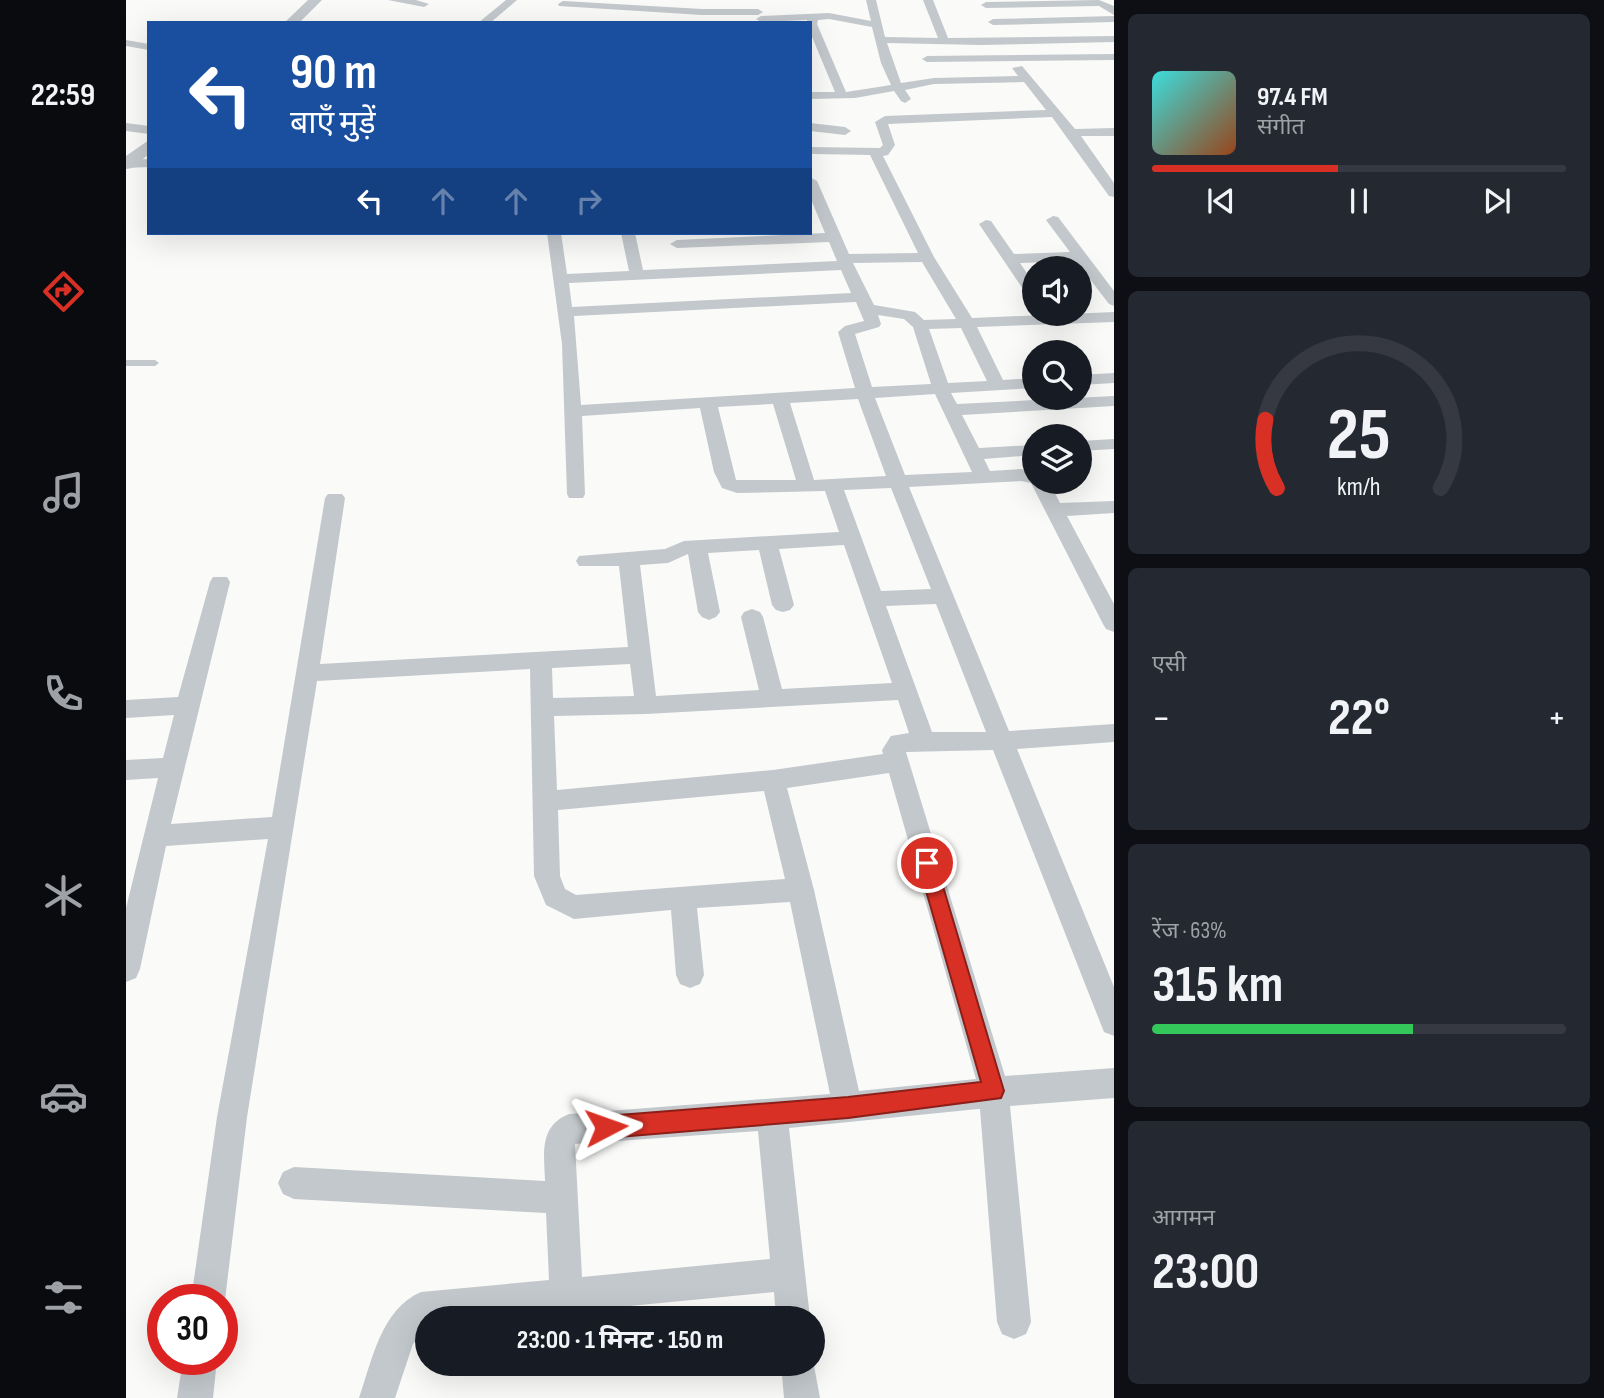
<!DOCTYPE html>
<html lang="hi">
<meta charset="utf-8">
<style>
body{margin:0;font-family:"Sofia Sans Condensed","Noto Sans Devanagari",sans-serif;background:#242831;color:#f1f3f6;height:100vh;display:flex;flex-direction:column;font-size:26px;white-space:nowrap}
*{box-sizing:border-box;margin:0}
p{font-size:23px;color:#9ea1a6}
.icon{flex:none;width:38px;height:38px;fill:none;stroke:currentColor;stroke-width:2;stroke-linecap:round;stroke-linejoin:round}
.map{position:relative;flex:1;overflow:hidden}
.side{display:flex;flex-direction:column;gap:14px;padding:14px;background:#0d0f14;width:490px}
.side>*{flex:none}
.guide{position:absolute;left:21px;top:21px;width:665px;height:214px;border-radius:0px;box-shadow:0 7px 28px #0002;background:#1a4fa0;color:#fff;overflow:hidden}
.fabs{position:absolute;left:896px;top:256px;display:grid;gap:14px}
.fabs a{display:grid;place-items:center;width:70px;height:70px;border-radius:50%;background:#171b24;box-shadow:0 7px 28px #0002;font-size:35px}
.speed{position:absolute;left:21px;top:1284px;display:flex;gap:14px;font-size:35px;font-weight:700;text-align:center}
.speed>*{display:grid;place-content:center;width:91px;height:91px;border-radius:50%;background:#171b24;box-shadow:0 7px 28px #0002;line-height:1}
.speed .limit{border:10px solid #d22;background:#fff;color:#111}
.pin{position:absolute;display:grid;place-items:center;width:60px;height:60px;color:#fff;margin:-30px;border:4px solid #fff;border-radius:50%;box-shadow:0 2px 7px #0007}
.me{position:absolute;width:77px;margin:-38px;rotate:86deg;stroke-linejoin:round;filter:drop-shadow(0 0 5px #0008)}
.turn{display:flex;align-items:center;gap:24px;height:147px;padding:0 28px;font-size:32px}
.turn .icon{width:91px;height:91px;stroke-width:2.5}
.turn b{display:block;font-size:49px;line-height:60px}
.lanes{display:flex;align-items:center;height:66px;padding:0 28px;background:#0003;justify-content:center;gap:35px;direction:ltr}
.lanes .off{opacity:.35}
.big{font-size:52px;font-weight:700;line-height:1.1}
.side .card{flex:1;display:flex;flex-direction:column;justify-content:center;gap:10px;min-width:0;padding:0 24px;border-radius:10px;background:#242831}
.side .dial{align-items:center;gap:0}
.dial svg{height:182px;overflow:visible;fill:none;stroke:#363941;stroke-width:7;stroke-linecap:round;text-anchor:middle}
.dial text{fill:#f1f3f6;stroke:none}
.song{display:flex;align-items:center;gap:21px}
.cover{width:84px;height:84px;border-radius:10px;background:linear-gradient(135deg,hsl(180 70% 55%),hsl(20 70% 35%))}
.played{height:7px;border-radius:4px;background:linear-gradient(90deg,#d93025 45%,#363941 45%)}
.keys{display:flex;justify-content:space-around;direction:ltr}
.heat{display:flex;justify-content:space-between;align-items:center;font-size:38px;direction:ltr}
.charge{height:10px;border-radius:5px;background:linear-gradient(90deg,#34c759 63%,#363941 0)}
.trip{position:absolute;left:289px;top:1306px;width:410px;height:70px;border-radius:35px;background:#171b24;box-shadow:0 7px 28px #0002;font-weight:700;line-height:70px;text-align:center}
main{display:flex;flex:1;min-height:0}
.menu{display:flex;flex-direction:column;width:126px;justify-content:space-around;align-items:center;background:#090b0e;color:#9ea1a6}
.menu .icon{width:49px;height:49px}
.menu .active{color:#d93025}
.menu b{font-size:32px;color:#f1f3f6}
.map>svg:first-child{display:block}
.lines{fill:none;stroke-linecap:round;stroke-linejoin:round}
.service{fill:#c3c8cc;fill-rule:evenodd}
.minor{fill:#c3c8cc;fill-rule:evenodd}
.tertiary{fill:#c3c8cc;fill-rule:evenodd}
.route{fill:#d93025;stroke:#8d1f18;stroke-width:2}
</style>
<main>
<nav class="menu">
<b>22:59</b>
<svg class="icon active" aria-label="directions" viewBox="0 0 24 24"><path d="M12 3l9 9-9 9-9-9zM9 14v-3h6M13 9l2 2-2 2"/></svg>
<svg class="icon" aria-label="music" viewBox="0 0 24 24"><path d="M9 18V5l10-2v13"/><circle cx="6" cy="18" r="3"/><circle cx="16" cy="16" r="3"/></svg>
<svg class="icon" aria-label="phone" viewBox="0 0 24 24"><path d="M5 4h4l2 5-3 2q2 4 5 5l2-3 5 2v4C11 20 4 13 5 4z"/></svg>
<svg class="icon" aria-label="climate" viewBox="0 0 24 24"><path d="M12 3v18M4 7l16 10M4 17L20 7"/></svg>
<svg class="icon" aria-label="car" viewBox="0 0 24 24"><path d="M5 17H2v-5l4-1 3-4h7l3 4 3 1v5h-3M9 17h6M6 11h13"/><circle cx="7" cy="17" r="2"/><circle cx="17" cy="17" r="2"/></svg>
<svg class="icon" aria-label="filters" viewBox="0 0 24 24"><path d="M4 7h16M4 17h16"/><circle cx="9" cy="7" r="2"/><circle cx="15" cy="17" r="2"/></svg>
</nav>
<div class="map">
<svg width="988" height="1398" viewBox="0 0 988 1398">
<rect width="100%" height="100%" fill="#fafaf8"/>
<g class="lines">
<path class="service" d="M0,360H29L33,363L29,366H0Z"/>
<g class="minor">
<path d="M262,0H290L303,4L298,7Z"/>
<path d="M380,0H391L364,23H352Z"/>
<path d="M740,0H750L759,37L812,38L797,0H807L822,38L988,36V42L855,45L761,43L775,83L808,78L892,76L886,68L896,66L949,129L988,128V136H955L988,183V197L983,196L926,117L762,124L769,145L762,155L757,156L808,257L846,318L988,312V322L851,327L877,380L908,378V388L825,393L831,404L988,396V406L836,415L853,448L908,445V455L858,459L864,471L895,469L908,472V481H923L934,503L988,501V513L941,516L988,604V632L980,629L977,624L905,483L895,481L783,487L883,731L988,724V742L891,749L988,987V1036L978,1032L974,1022L867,750L780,752L879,1076L988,1068V1098L884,1106L905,1322L900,1334L888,1339L876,1334L871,1322L854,1109H852L663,1128L684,1318H650L648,1292L380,1318H301V1328L287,1344L269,1398H233C246,1361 255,1309 295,1292L423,1280L420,1213L168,1199L157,1194L152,1183L157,1172L168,1167L419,1181C418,1153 413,1126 443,1114L704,1094L664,902L571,908L578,975L574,984L564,988L554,984L550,975L545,910L448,919L420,905L408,876L404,669L191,681L121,1117L99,1300L96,1306V1300H65L91,1117L142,839L40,846L14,969L10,978L0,982V908L32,778L0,780V760L37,758L48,715L0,718V700L52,697L84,582L87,577H101L104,582L45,824L146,817L199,498L202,494H216L219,498L194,664L502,647L493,566H453L450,561L453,556L539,549L558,541L713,532L699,491L611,493L596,488L588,472L574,408L456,416L459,494L457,498H443L441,494L436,344L421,233H435L441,274L503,271L495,233H509L517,270L711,261L703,242L551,248L544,244L551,240L699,233L684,197V177L691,181L723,254L792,253L744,155L687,154L684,153V147L754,148L757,145L749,122L759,116L920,110L898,82L808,84L779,90L785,99L779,103L775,101L768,91L729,98L684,99V92H709L684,32V23H681V20L635,22L630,19L635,16L703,13L745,21ZM703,19L746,27L755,63L765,85L720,92L691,24L692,20ZM796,262L830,319L798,320L789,312L748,305L727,263ZM715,270L725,293L446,307L443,283ZM730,302L738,321L719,326L712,332L729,388L455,405L448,316ZM752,315L778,319L787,327L805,384L746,387L729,334L753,327L755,324ZM835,328L861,381L822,383L803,329ZM809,394L846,472L779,475L749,398ZM732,399L760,476L688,480L664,403ZM647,404L670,480H610L592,407ZM765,488L805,589L755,591L718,490ZM718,545L766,683L656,689L637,617L634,612L626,609L618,612L615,617L633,690L530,696L514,565L542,563L562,554L572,612L576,617L583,620L590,617L594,612L582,553L633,550L646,605L650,610L657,612L664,610L668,605L653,549ZM810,604L860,732H806L760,606ZM504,664L508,696L427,698L426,668ZM772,700L783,733L765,736L756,750L757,754L647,770L431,790L428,716L520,714ZM763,773L850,1079L733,1091L688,890L661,788ZM638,791L659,879L450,895L439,889L434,876L432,810ZM632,1131L644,1259L456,1277L449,1144Z"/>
<path d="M973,0L988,6V15L973,6L860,8L855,5L860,2Z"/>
<path d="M437,1L576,9H632L637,12L632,15H576L433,6L432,4Z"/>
<path d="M988,16V22L867,25L862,22L867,19Z"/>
<path d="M0,40L23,44V50L0,46Z"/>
<path d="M988,54V60L801,62L796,59L801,56Z"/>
<path d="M0,123L23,126V134L0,131Z"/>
<path d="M684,123L719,127L725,131L719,135L684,131Z"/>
<path d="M23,159V167L0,168V160Z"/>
<path d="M927,216L932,217L988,291V306L983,304L950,261L894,263L908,284V300L903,298L853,224L860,220L865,221L888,254L944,252L920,220Z"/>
<path d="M988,373V383L954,385V375Z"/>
<path d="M988,439V449L954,451V441Z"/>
<path d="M686,1355L694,1398H658L655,1363H686Z"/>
<path d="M57,1360H91L87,1398H51Z"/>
</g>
<g class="tertiary">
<path d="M182,0H196L173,23H158Z"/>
<path d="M23,140V154L6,168L0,169V156Z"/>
</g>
</g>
<path class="route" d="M801,855L807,858L810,863L878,1091L875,1098L722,1118L480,1138L472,1134L469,1127L472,1119L480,1116L722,1097L855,1082L792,863L794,858Z"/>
</svg>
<div class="fabs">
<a><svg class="icon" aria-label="sound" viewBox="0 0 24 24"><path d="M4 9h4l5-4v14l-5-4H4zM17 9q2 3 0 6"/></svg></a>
<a><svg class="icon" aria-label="search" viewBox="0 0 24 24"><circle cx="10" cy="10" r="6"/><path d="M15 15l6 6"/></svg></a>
<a><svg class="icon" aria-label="layers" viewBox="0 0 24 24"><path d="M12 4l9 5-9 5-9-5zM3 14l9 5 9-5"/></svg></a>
</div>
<div class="speed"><div class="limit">30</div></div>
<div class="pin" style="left:801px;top:863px;background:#d93025"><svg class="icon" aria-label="arrive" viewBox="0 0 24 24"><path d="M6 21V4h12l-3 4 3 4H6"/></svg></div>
<svg class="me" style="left:480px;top:1127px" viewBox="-20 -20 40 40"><path d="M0-17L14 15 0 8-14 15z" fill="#d93025" stroke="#fff" stroke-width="4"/></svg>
<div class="trip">23:00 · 1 मिनट · 150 m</div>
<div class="guide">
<div class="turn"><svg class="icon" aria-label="left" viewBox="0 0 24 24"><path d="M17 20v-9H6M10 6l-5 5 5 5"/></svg><div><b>90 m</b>बाएँ मुड़ें</div></div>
<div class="lanes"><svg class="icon" aria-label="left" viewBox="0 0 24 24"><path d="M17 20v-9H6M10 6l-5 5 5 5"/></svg><svg class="icon off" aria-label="ahead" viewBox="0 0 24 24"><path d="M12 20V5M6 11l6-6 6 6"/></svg><svg class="icon off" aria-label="ahead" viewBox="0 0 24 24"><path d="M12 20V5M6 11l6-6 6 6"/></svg><svg class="icon off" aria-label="right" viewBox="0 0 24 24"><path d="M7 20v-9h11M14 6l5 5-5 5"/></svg></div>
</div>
</div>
<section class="side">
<div class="card">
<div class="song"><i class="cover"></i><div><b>97.4 FM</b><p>संगीत</p></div></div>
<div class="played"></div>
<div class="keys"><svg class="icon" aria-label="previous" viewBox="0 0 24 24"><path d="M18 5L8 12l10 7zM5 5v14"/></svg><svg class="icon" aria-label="pause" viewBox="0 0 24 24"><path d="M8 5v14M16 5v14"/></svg><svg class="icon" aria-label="next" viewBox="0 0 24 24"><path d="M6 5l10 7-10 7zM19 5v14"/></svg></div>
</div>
<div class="card dial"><svg viewBox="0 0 100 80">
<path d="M14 69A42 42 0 1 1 86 69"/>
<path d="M14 69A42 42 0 0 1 9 39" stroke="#d93025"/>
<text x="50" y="56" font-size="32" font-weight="700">25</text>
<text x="50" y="72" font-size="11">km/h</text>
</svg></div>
<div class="card"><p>एसी</p>
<div class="heat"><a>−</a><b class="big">22°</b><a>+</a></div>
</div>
<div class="card"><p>रेंज · 63%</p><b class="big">315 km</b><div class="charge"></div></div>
<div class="card"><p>आगमन</p><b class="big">23:00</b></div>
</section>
</main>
